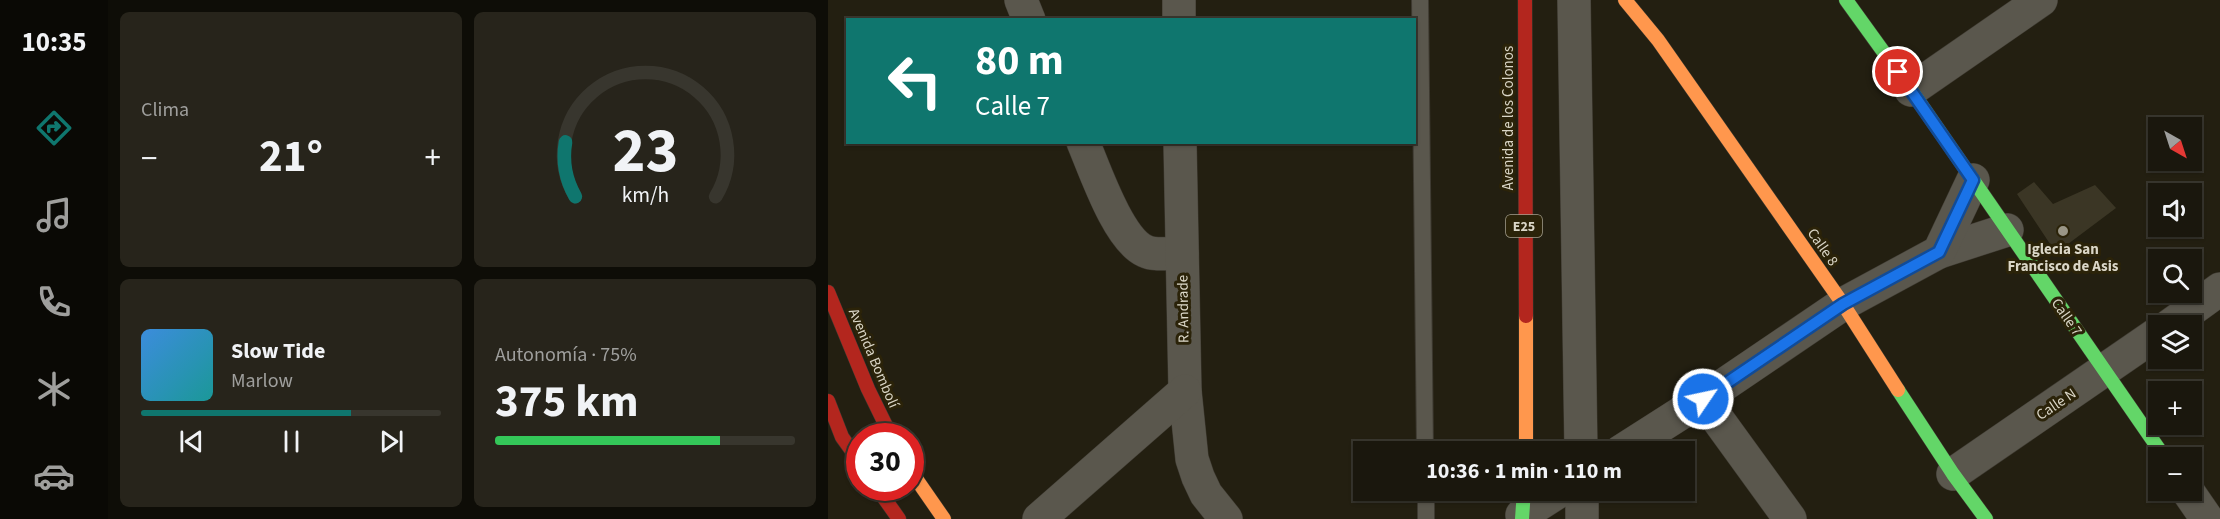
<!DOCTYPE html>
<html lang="es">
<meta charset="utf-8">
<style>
body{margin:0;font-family:"Source Sans 3",sans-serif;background:#27241b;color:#f1f3f6;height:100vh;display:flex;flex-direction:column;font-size:22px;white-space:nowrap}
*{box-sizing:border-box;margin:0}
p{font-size:20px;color:#9f9f9d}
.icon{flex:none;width:33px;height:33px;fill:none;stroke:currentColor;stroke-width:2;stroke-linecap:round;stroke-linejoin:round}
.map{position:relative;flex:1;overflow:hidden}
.details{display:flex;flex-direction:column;gap:12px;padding:12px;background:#0e0d07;width:720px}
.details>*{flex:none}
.guide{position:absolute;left:18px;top:18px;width:570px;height:126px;border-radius:0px;box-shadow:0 2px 4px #0004,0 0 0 2px #38362e;background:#0f766e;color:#fff;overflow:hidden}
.needle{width:39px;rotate:141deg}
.fabs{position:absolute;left:1320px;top:117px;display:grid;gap:12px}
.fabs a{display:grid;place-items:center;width:54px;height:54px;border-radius:0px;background:#1a170d;box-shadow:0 2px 4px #0004,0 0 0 2px #38362e;font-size:30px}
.speed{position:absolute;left:18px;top:423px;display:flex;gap:12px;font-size:30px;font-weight:700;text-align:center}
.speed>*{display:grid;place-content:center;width:78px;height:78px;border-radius:50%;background:#1a170d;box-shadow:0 2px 4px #0004,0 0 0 2px #38362e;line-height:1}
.speed .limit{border:9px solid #d22;background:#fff;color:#111}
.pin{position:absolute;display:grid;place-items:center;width:51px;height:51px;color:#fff;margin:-26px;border:3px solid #fff;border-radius:50%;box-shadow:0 2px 6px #0007}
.me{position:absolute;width:66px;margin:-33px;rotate:56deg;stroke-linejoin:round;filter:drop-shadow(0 0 4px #0008)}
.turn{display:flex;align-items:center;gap:21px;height:126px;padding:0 30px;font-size:27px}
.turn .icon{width:78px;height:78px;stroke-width:2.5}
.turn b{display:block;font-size:42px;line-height:51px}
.big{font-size:45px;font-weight:700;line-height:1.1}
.details .widget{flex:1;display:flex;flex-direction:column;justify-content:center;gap:9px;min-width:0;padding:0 21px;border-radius:9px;background:#27241b}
.details .dial{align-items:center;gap:0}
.dial svg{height:156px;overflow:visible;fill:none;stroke:#38362e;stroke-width:7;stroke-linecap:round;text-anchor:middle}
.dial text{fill:#f1f3f6;stroke:none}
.song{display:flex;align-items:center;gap:18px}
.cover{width:72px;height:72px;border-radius:9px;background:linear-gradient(135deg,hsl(210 70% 55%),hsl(180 70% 35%))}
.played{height:6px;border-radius:3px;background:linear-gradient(90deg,#0f766e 70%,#38362e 70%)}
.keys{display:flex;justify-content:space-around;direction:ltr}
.heat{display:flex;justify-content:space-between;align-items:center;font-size:33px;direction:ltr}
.charge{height:9px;border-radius:4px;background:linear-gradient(90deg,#34c759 75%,#38362e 0)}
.details .tiles{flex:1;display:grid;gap:12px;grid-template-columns:repeat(2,1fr)}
.trip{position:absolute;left:525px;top:441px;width:342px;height:60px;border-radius:0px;background:#1a170d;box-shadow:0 2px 4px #0004,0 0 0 2px #38362e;font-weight:700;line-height:60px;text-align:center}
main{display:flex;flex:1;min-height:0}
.dock{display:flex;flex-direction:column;width:108px;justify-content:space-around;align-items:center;background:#0a0905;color:#9f9f9d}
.dock .icon{width:42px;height:42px}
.dock .on{color:#0f766e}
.dock b{font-size:27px;color:#f1f3f6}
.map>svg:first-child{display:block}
.building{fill:#3b3625}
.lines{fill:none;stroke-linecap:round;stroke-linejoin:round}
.lane-casing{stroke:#3e3a31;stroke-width:18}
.street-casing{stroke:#3e3a31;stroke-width:34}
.fast-casing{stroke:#3e3a31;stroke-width:15}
.slow-casing{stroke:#3e3a31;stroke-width:15}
.jam-casing{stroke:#3e3a31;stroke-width:15}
.lane{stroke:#5a574d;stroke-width:16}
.street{stroke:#5a574d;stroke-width:33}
.fast{stroke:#63d668;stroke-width:14}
.slow{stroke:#ff974d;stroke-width:14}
.jam{stroke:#b3261e;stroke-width:14}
.route-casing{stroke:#114b97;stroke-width:15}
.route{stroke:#1a73e8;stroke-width:10}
.poi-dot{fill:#9a9687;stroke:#2b2309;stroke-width:2}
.labels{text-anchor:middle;stroke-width:6;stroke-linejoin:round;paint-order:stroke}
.shield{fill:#2b2309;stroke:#a6a08e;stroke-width:1.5}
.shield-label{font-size:14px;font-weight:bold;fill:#dad6c7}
.street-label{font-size:15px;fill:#dad6c7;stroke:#2b2309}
.poi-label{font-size:15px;font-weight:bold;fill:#dad6c7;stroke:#2b2309}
</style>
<main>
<nav class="dock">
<b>10:35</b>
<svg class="icon on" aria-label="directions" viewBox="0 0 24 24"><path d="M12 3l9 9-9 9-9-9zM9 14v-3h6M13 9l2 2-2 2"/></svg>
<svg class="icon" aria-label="music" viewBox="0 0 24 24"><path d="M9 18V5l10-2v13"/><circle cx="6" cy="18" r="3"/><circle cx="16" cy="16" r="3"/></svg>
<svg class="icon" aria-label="phone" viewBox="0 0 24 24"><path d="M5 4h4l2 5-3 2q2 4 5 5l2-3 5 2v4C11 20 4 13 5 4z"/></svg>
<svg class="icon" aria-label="climate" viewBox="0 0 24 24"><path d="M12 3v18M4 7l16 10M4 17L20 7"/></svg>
<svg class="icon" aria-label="car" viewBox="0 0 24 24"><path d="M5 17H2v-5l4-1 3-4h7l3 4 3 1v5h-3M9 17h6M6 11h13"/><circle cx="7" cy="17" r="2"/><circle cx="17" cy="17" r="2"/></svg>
</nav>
<section class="details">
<div class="tiles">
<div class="widget"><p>Clima</p>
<div class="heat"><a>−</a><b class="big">21°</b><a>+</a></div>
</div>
<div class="widget dial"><svg viewBox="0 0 100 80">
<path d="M14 69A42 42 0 1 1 86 69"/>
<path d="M14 69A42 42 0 0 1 9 41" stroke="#0f766e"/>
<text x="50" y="56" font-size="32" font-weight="700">23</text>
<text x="50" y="72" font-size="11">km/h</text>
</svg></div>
<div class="widget">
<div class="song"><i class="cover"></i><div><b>Slow Tide</b><p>Marlow</p></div></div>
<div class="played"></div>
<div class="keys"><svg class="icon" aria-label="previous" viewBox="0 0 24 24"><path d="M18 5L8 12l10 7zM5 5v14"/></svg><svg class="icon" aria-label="pause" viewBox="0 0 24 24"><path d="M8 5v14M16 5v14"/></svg><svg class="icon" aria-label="next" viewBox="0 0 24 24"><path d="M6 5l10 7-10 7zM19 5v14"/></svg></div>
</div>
<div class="widget"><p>Autonomía · 75%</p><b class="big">375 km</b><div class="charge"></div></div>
</div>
</section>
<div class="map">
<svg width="1392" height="519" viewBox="0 0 1392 519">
<rect width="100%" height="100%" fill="#231f11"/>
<path class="building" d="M1206,182L1225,204L1267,185L1288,208L1228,253L1189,194Z"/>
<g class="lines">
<g class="lane-casing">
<g id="lane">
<path d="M592,0L597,452"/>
<path d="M598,490V519"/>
</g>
</g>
<g class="street-casing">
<g id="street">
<path d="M193,0L201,20"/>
<path d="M351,0V20"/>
<path d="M746,0L753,452"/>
<path d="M1083,90L1213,0"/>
<path d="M255,142C267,170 290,239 317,251C327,256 342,253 354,253"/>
<path d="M352,142L357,391L364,459L370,477L378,494L398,519"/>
<path d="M1111,252L1179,230"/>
<path d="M1341,326L1392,289"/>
<path d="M875,399L962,519"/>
<path d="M792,452L875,399L1015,304L1111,252L1145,180"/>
<path d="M1125,474L1330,333"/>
<path d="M754,490V519"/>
<path d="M1359,490L1379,519"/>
<path d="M694,515L733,490"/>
<path d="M211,519L357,391"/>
</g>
</g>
<g class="fast-casing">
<g id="fast">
<path d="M1018,0L1083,90L1337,458"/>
<path d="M1070,390L1125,474L1158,519"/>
<path d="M694,519L696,490"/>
</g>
</g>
<g class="slow-casing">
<g id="slow">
<path d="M797,0L830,40L1015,304L1070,390"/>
<path d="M698,316V452"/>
<path d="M82,470L116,519"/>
</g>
</g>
<g class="jam-casing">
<g id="jam">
<path d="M697,0L698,316"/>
<path d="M0,292L40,389L63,436"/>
<path d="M0,401L14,437L32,462"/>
<path d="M49,488L71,519"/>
</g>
</g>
<use href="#lane" class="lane"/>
<use href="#street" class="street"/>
<use href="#fast" class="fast"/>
<use href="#slow" class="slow"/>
<use href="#jam" class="jam"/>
</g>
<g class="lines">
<g class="route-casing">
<path id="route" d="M875,399L1015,304L1111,252L1145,180L1070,72"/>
</g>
<use href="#route" class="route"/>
</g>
<circle class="poi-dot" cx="1235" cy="231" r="6"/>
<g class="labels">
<rect class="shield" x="678" y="215" width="36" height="22" rx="4.5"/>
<g class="shield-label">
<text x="696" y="231">E25</text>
</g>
<g class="street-label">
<text transform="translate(680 118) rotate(-90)" y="5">Avenida de los Colonos</text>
<text transform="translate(995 247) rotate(55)" y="5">Calle 8</text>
<text transform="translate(355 309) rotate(-91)" y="5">R. Andrade</text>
<text transform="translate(1239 317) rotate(55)" y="5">Calle 7</text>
<text transform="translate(46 358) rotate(67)" y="5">Avenida Bombolí</text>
<text transform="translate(1228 404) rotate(-34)" y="5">Calle N</text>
</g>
<g class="poi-label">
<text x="1235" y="254">Iglecia San<tspan x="1235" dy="17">Francisco de Asis</tspan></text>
</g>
</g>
</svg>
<div class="fabs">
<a><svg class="needle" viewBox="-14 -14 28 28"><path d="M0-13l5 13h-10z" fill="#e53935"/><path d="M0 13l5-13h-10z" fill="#9f9f9d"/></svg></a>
<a><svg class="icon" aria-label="sound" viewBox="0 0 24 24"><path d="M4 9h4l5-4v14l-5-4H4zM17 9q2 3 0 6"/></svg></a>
<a><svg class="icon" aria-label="search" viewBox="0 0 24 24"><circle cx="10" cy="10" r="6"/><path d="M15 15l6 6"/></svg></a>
<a><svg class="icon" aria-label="layers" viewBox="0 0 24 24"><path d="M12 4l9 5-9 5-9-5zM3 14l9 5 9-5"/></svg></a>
<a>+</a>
<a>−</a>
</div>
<div class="speed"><div class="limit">30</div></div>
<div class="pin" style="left:1070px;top:72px;background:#d93025"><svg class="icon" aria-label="arrive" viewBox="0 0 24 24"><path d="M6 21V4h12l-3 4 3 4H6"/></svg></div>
<svg class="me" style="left:875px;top:399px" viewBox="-20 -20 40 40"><circle r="17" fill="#1a73e8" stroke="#fff" stroke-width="3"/><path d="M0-11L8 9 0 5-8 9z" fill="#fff"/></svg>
<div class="trip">10:36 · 1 min · 110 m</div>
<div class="guide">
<div class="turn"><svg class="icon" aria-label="left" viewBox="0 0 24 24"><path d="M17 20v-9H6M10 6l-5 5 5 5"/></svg><div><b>80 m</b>Calle 7</div></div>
</div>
</div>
</main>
